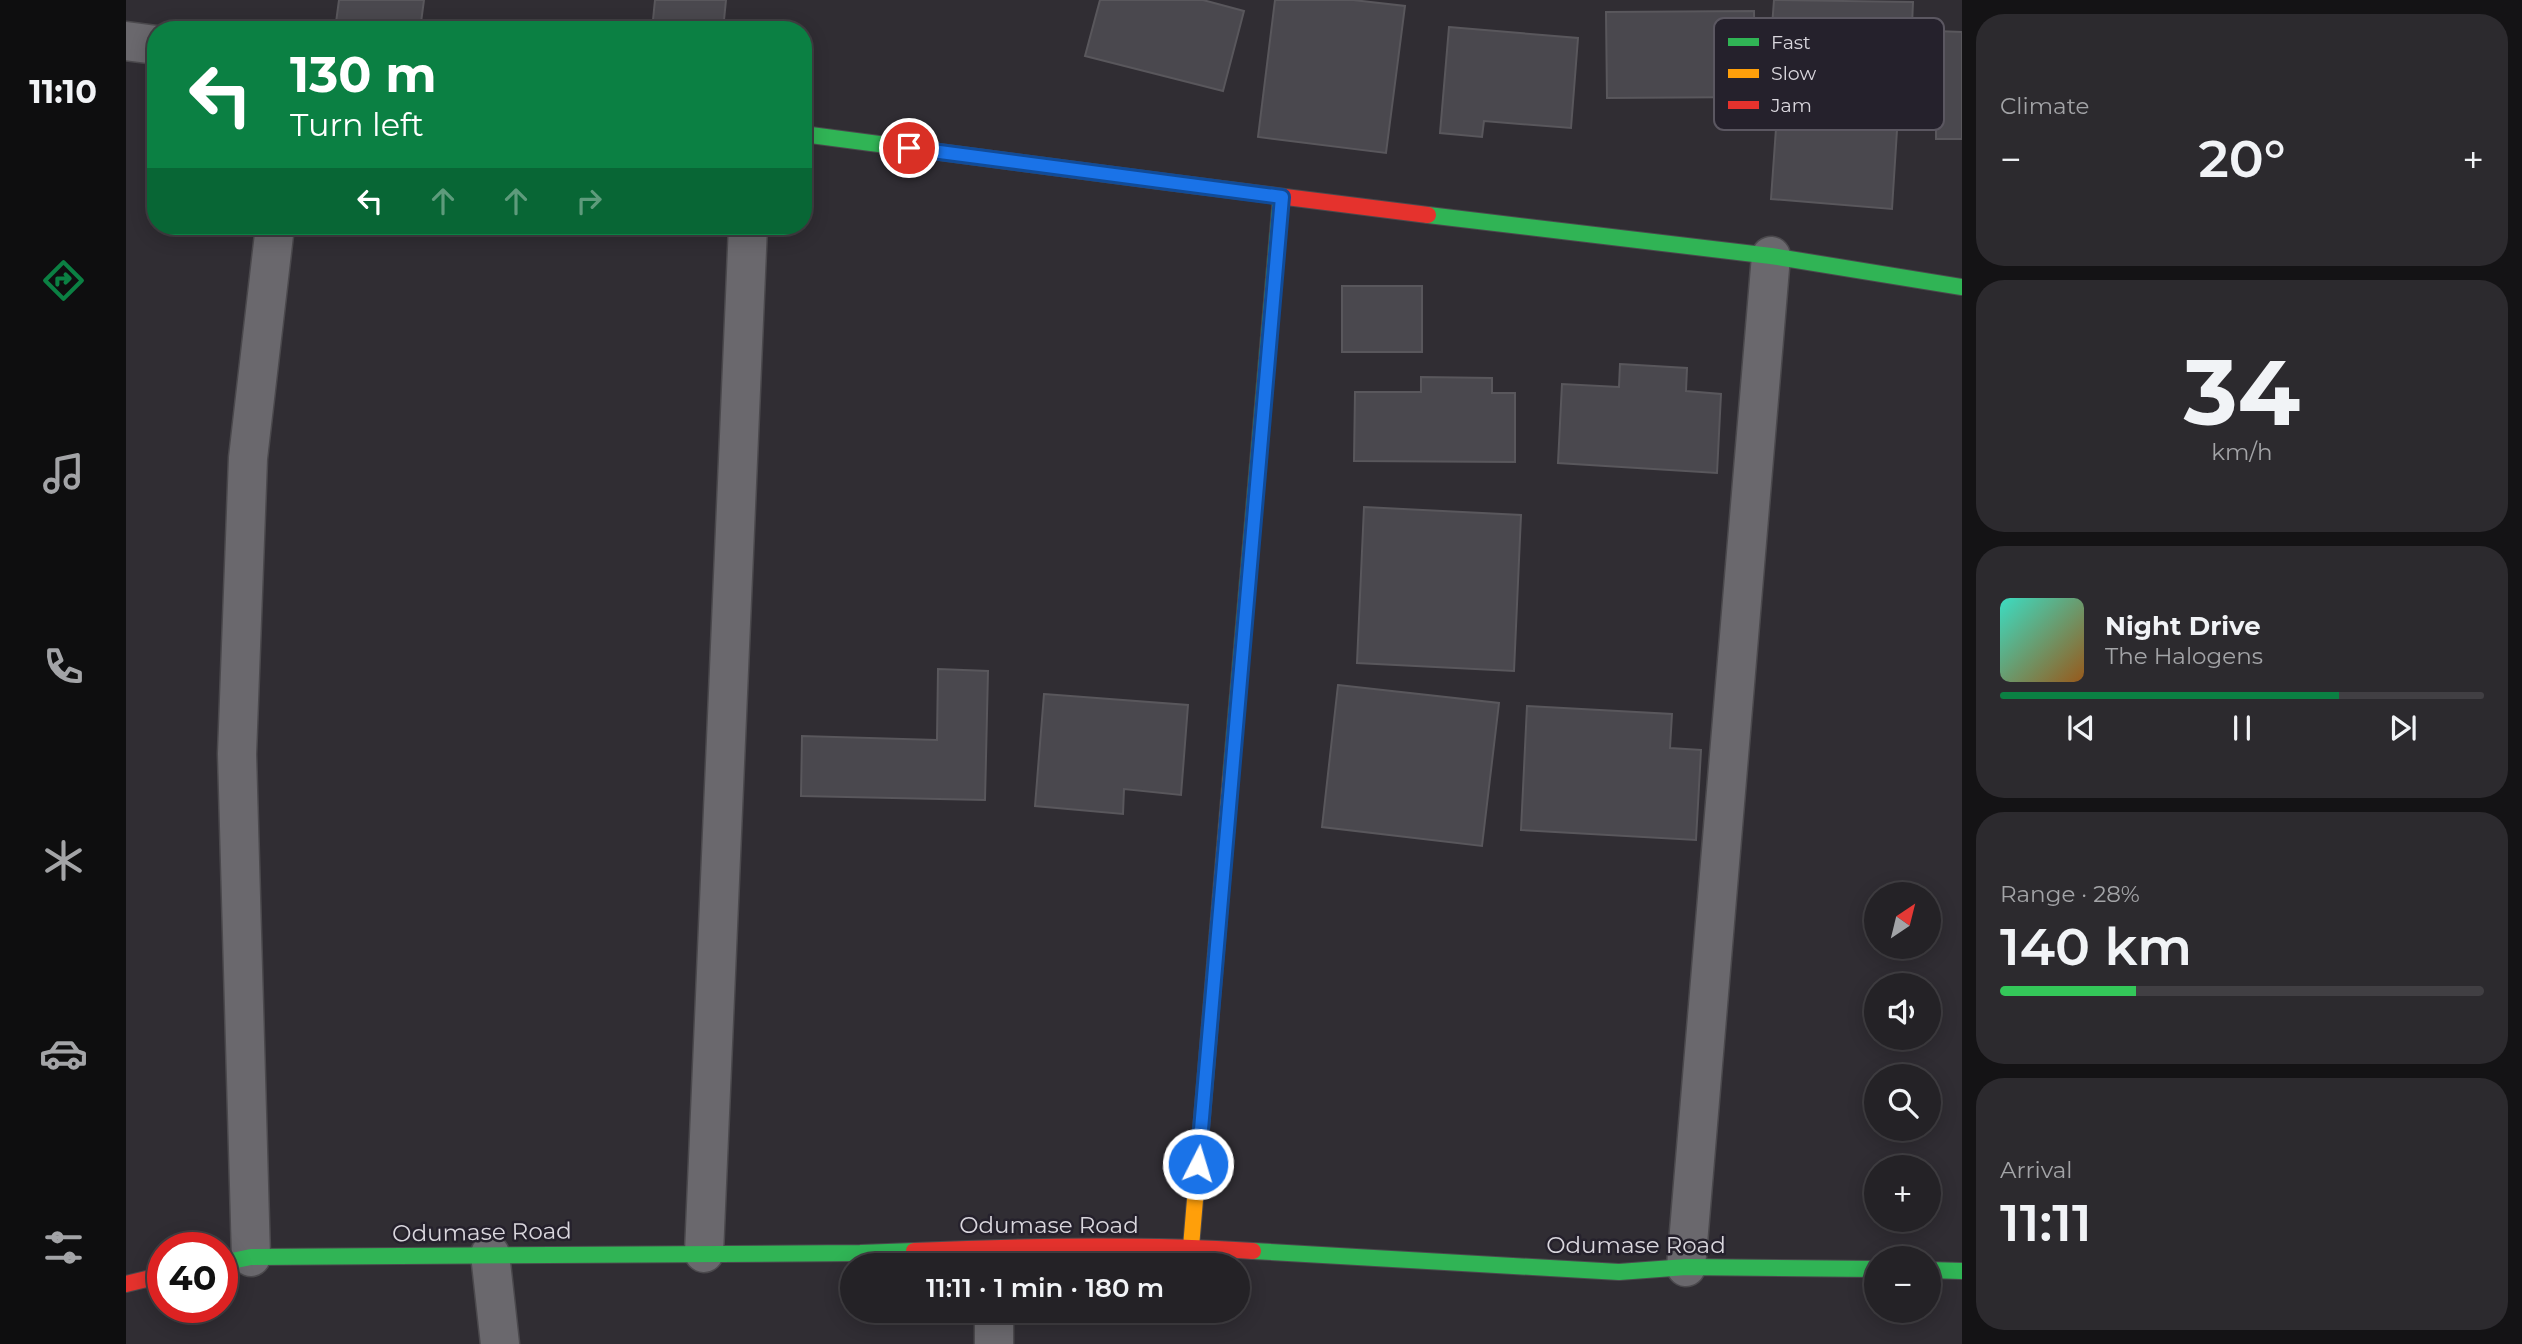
<!DOCTYPE html>
<meta charset="utf-8">
<style>
body{margin:0;font-family:Montserrat,sans-serif;background:#2c2a2e;color:#f1f3f6;height:100vh;display:flex;flex-direction:column;font-size:26px;white-space:nowrap}
*{box-sizing:border-box;margin:0}
p{font-size:23px;color:#a3a4a7}
.icon{flex:none;width:38px;height:38px;fill:none;stroke:currentColor;stroke-width:2;stroke-linecap:round;stroke-linejoin:round}
.map{position:relative;flex:1;overflow:hidden}
.drawer{display:flex;flex-direction:column;gap:14px;padding:14px;background:#141315;width:560px}
.drawer>*{flex:none}
.guide{position:absolute;left:21px;top:21px;width:665px;height:214px;border-radius:28px;box-shadow:0 4px 18px #0003,0 0 0 2px #413f43;background:#0b8043;color:#fff;overflow:hidden}
.needle{width:46px;rotate:35deg}
.buttons{position:absolute;left:1738px;top:882px;display:grid;gap:14px}
.buttons a{display:grid;place-items:center;width:77px;height:77px;border-radius:50%;background:#242226;box-shadow:0 4px 18px #0003,0 0 0 2px #413f43;font-size:35px}
.speed{position:absolute;left:21px;top:1232px;display:flex;gap:14px;font-size:35px;font-weight:700;text-align:center}
.speed>*{display:grid;place-content:center;width:91px;height:91px;border-radius:50%;background:#242226;box-shadow:0 4px 18px #0003,0 0 0 2px #413f43;line-height:1}
.speed .limit{border:10px solid #d22;background:#fff;color:#111}
.pin{position:absolute;display:grid;place-items:center;width:60px;height:60px;color:#fff;margin:-30px;border:4px solid #fff;border-radius:50%;box-shadow:0 2px 7px #0007}
.me{position:absolute;width:77px;margin:-38px;rotate:5deg;stroke-linejoin:round;filter:drop-shadow(0 0 5px #0008)}
.turn{display:flex;align-items:center;gap:24px;height:147px;padding:0 28px;font-size:32px}
.turn .icon{width:91px;height:91px;stroke-width:2.5}
.turn b{display:block;font-size:49px;line-height:60px}
.lanes{display:flex;align-items:center;height:66px;padding:0 28px;background:#0003;justify-content:center;gap:35px;direction:ltr}
.lanes .off{opacity:.35}
.big{font-size:52px;font-weight:600;line-height:1.1}
.drawer .widget{flex:1;display:flex;flex-direction:column;justify-content:center;gap:10px;min-width:0;padding:0 24px;border-radius:28px;background:#2c2a2e}
.drawer .dial{align-items:center;gap:0}
.dial b{font-size:91px;line-height:1}
.song{display:flex;align-items:center;gap:21px}
.cover{width:84px;height:84px;border-radius:10px;background:linear-gradient(135deg,hsl(170 70% 55%),hsl(30 70% 35%))}
.played{height:7px;border-radius:4px;background:linear-gradient(90deg,#0b8043 70%,#413f43 70%)}
.keys{display:flex;justify-content:space-around;direction:ltr}
.heat{display:flex;justify-content:space-between;align-items:center;font-size:38px;direction:ltr}
.charge{height:10px;border-radius:5px;background:linear-gradient(90deg,#34c759 28%,#413f43 0)}
.trip{position:absolute;left:714px;top:1253px;width:410px;height:70px;border-radius:35px;background:#242226;box-shadow:0 4px 18px #0003,0 0 0 2px #413f43;font-weight:600;line-height:70px;text-align:center}
main{display:flex;flex:1;min-height:0}
.dock{display:flex;flex-direction:column;width:126px;justify-content:space-around;align-items:center;background:#0e0e0f;color:#a3a4a7}
.dock .icon{width:49px;height:49px}
.dock .on{color:#0b8043}
.dock b{font-size:32px;color:#f1f3f6}
.map>svg:first-child{display:block}
.building{fill:#4a484e;stroke:#59575c;stroke-width:2}
.lines{fill:none;stroke-linecap:round;stroke-linejoin:round}
.street-casing{stroke:#4b494d;stroke-width:41}
.fast-casing{stroke:#4b494d;stroke-width:18}
.slow-casing{stroke:#4b494d;stroke-width:18}
.jam-casing{stroke:#4b494d;stroke-width:18}
.street{stroke:#6a686d;stroke-width:38}
.fast{stroke:#30b455;stroke-width:16}
.slow{stroke:#ff9f0a;stroke-width:16}
.jam{stroke:#e5322d;stroke-width:16}
.route-casing{stroke:#114b97;stroke-width:18}
.route{stroke:#1a73e8;stroke-width:12}
.labels{text-anchor:middle;stroke-width:5;stroke-linejoin:round;paint-order:stroke}
.street-label{font-size:23px;fill:#d9d6dd;stroke:#25212c}
.key{fill:#25212c;stroke:#5b5761;stroke-width:2}
.key-label{font-size:19px;fill:#d9d6dd}
</style>
<main>
<nav class="dock">
<b>11:10</b>
<svg class="icon on" aria-label="directions" viewBox="0 0 24 24"><path d="M12 3l9 9-9 9-9-9zM9 14v-3h6M13 9l2 2-2 2"/></svg>
<svg class="icon" aria-label="music" viewBox="0 0 24 24"><path d="M9 18V5l10-2v13"/><circle cx="6" cy="18" r="3"/><circle cx="16" cy="16" r="3"/></svg>
<svg class="icon" aria-label="phone" viewBox="0 0 24 24"><path d="M5 4h4l2 5-3 2q2 4 5 5l2-3 5 2v4C11 20 4 13 5 4z"/></svg>
<svg class="icon" aria-label="climate" viewBox="0 0 24 24"><path d="M12 3v18M4 7l16 10M4 17L20 7"/></svg>
<svg class="icon" aria-label="car" viewBox="0 0 24 24"><path d="M5 17H2v-5l4-1 3-4h7l3 4 3 1v5h-3M9 17h6M6 11h13"/><circle cx="7" cy="17" r="2"/><circle cx="17" cy="17" r="2"/></svg>
<svg class="icon" aria-label="filters" viewBox="0 0 24 24"><path d="M4 7h16M4 17h16"/><circle cx="9" cy="7" r="2"/><circle cx="15" cy="17" r="2"/></svg>
</nav>
<div class="map">
<svg width="1836" height="1344" viewBox="0 0 1836 1344">
<rect width="100%" height="100%" fill="#302d33"/>
<g class="building">
<path d="M213,0H298L294,30H209Z"/>
<path d="M529,0H600L597,30H526Z"/>
<path d="M974,0H1077L1118,11L1097,91L959,56Z"/>
<path d="M1149,0H1227L1279,6L1260,153L1132,137Z"/>
<path d="M1648,0L1787,2L1785,49L1645,40Z"/>
<path d="M1628,11L1629,97L1481,98L1480,12Z"/>
<path d="M1323,27L1452,38L1445,128L1358,121L1356,137L1314,133Z"/>
<path d="M1810,31L1836,32V139H1810Z"/>
<path d="M1655,58L1775,67L1766,209L1645,199Z"/>
<path d="M677,59H682L677,105Z"/>
<rect x="1216" y="286" width="80" height="66"/>
<path d="M1494,364L1561,368L1560,391L1595,394L1591,473L1432,463L1436,384L1493,387Z"/>
<path d="M1295,377L1366,378V393H1389V462L1228,461L1229,392H1295Z"/>
<path d="M1238,507L1395,515L1388,671L1231,663Z"/>
<path d="M812,669L862,671L859,800L675,796L676,736L811,740Z"/>
<path d="M1212,685L1373,703L1356,846L1196,827Z"/>
<path d="M918,694L1062,705L1055,795L998,789L997,814L909,806Z"/>
<path d="M1401,706L1546,714L1544,748L1575,750L1570,840L1395,830Z"/>
</g>
<g class="lines">
<g class="street-casing">
<g id="street">
<path d="M0,41L30,45"/>
<path d="M578,1253L622,226"/>
<path d="M364,1254L374,1344"/>
<path d="M125,1257L111,754L122,458L149,226"/>
<path d="M1560,1267L1645,256"/>
<path d="M868,1344V1311"/>
</g>
</g>
<g class="fast-casing">
<g id="fast">
<path d="M677,134L1041,182"/>
<path d="M1302,215L1645,256L1836,287"/>
<path d="M1105,775L1155,197"/>
<path d="M1127,1251L1493,1272L1560,1267L1750,1269"/>
<path d="M96,1263L125,1257L734,1253L788,1251"/>
<path d="M1802,1270L1836,1271"/>
</g>
</g>
<g class="slow-casing">
<path id="slow" d="M1065,1247L1105,775"/>
</g>
<g class="jam-casing">
<g id="jam">
<path d="M1041,182L1302,215"/>
<path d="M788,1251C900,1246 1014,1244 1127,1251"/>
<path d="M0,1284L37,1275"/>
</g>
</g>
<use href="#street" class="street"/>
<use href="#fast" class="fast"/>
<use href="#slow" class="slow"/>
<use href="#jam" class="jam"/>
</g>
<g class="lines">
<g class="route-casing">
<path id="route" d="M783,148L1156,197L1072,1164"/>
</g>
<use href="#route" class="route"/>
</g>
<g class="labels">
<g class="street-label">
<text x="923" y="1233">Odumase Road</text>
<text transform="translate(356 1232) rotate(-1)" y="8">Odumase Road</text>
<text x="1510" y="1253">Odumase Road</text>
</g>
</g>
<rect x="1588" y="18" width="230" height="112" rx="10" class="key"/>
<rect x="1602" y="38" width="31" height="8" fill="#30b455"/>
<rect x="1602" y="69" width="31" height="9" fill="#ff9f0a"/>
<rect x="1602" y="101" width="31" height="8" fill="#e5322d"/>
<g class="key-label">
<text x="1645" y="49">Fast</text>
<text x="1645" y="80">Slow</text>
<text x="1645" y="112">Jam</text>
</g>
</svg>
<div class="buttons">
<a><svg class="needle" viewBox="-14 -14 28 28"><path d="M0-13l5 13h-10z" fill="#e53935"/><path d="M0 13l5-13h-10z" fill="#a3a4a7"/></svg></a>
<a><svg class="icon" aria-label="sound" viewBox="0 0 24 24"><path d="M4 9h4l5-4v14l-5-4H4zM17 9q2 3 0 6"/></svg></a>
<a><svg class="icon" aria-label="search" viewBox="0 0 24 24"><circle cx="10" cy="10" r="6"/><path d="M15 15l6 6"/></svg></a>
<a>+</a>
<a>−</a>
</div>
<div class="speed"><div class="limit">40</div></div>
<div class="pin" style="left:783px;top:148px;background:#d93025"><svg class="icon" aria-label="arrive" viewBox="0 0 24 24"><path d="M6 21V4h12l-3 4 3 4H6"/></svg></div>
<svg class="me" style="left:1072px;top:1164px" viewBox="-20 -20 40 40"><circle r="17" fill="#1a73e8" stroke="#fff" stroke-width="3"/><path d="M0-11L8 9 0 5-8 9z" fill="#fff"/></svg>
<div class="trip">11:11 · 1 min · 180 m</div>
<div class="guide">
<div class="turn"><svg class="icon" aria-label="left" viewBox="0 0 24 24"><path d="M17 20v-9H6M10 6l-5 5 5 5"/></svg><div><b>130 m</b>Turn left</div></div>
<div class="lanes"><svg class="icon" aria-label="left" viewBox="0 0 24 24"><path d="M17 20v-9H6M10 6l-5 5 5 5"/></svg><svg class="icon off" aria-label="ahead" viewBox="0 0 24 24"><path d="M12 20V5M6 11l6-6 6 6"/></svg><svg class="icon off" aria-label="ahead" viewBox="0 0 24 24"><path d="M12 20V5M6 11l6-6 6 6"/></svg><svg class="icon off" aria-label="right" viewBox="0 0 24 24"><path d="M7 20v-9h11M14 6l5 5-5 5"/></svg></div>
</div>
</div>
<section class="drawer">
<div class="widget"><p>Climate</p>
<div class="heat"><a>−</a><b class="big">20°</b><a>+</a></div>
</div>
<div class="widget dial"><b>34</b><p>km/h</p></div>
<div class="widget">
<div class="song"><i class="cover"></i><div><b>Night Drive</b><p>The Halogens</p></div></div>
<div class="played"></div>
<div class="keys"><svg class="icon" aria-label="previous" viewBox="0 0 24 24"><path d="M18 5L8 12l10 7zM5 5v14"/></svg><svg class="icon" aria-label="pause" viewBox="0 0 24 24"><path d="M8 5v14M16 5v14"/></svg><svg class="icon" aria-label="next" viewBox="0 0 24 24"><path d="M6 5l10 7-10 7zM19 5v14"/></svg></div>
</div>
<div class="widget"><p>Range · 28%</p><b class="big">140 km</b><div class="charge"></div></div>
<div class="widget"><p>Arrival</p><b class="big">11:11</b></div>
</section>
</main>
